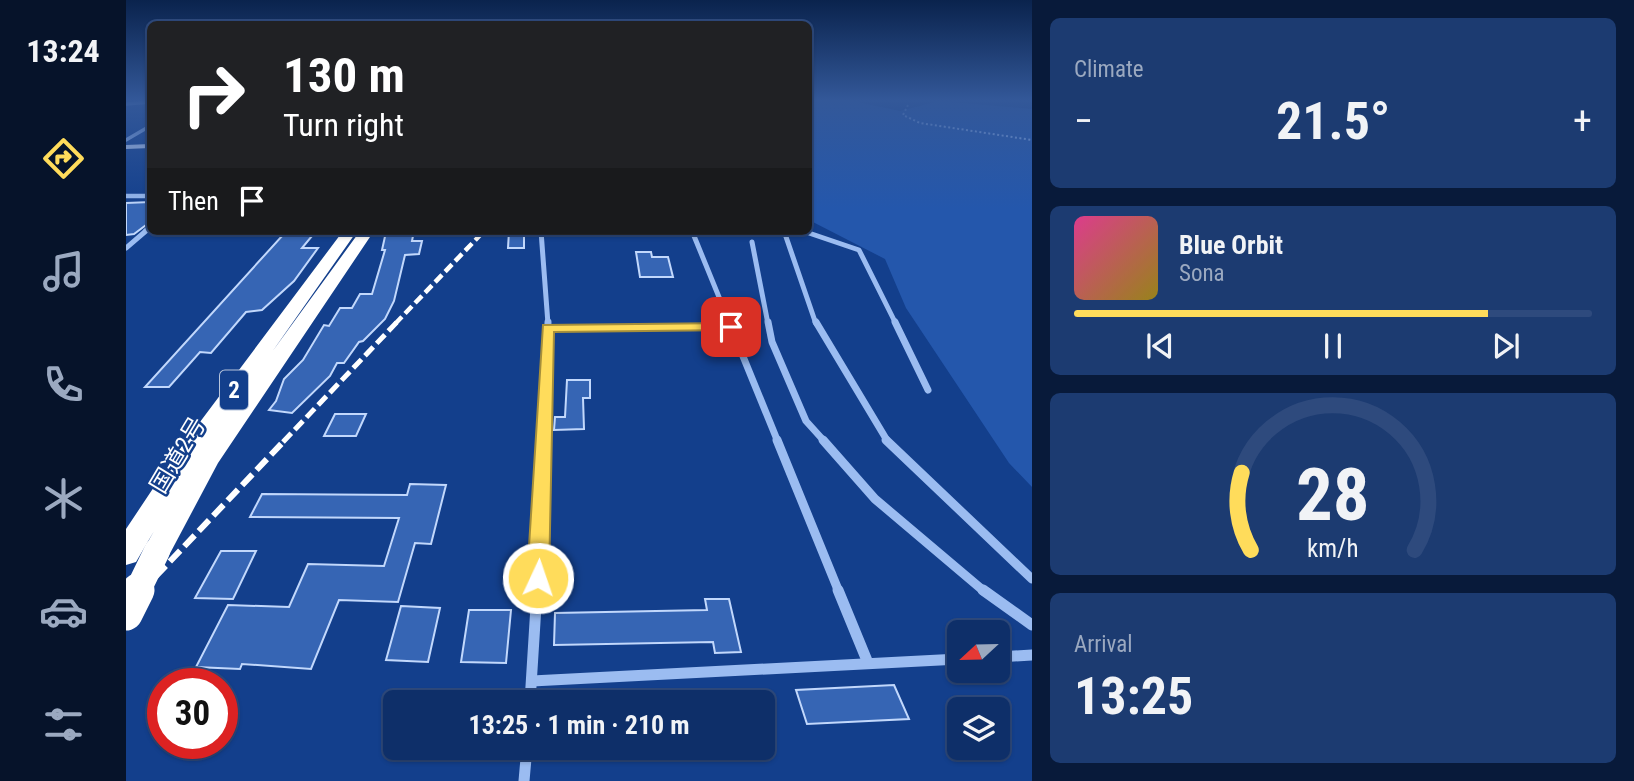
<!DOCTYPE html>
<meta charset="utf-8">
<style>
body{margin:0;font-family:"Roboto Condensed","Noto Sans JP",sans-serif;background:#1c3b71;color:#f1f3f6;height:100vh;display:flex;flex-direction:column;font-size:26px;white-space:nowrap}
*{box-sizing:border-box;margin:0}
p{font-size:23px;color:#9ba9c0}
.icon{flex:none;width:38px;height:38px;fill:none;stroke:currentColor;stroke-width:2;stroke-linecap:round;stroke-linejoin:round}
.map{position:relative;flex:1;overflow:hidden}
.details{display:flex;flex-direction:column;gap:18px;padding:18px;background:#081a3a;width:602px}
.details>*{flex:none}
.top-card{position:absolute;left:21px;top:21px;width:665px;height:214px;border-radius:10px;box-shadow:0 2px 5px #0004,0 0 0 2px #2e4a7d;background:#202124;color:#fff;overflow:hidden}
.needle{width:46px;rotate:248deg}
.tools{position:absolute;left:821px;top:620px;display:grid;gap:14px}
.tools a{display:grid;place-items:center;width:63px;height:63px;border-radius:10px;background:#0e2f69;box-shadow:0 2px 5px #0004,0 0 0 2px #2e4a7d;font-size:35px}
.speed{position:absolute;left:21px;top:668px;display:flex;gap:14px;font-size:35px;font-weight:700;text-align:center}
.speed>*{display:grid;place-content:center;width:91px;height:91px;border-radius:50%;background:#0e2f69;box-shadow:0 2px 5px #0004,0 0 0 2px #2e4a7d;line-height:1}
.speed .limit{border:10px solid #d22;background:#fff;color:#111}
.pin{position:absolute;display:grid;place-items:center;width:60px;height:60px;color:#fff;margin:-30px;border-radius:14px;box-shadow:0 4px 10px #0006}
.me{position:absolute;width:77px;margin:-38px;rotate:3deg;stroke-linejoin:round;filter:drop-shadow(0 0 5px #0008)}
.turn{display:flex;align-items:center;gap:24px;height:147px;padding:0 21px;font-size:32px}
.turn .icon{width:91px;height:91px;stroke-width:2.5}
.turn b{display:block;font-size:49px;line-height:60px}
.then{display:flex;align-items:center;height:66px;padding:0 21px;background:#0003;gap:14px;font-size:26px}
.big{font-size:52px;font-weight:700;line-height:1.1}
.details .widget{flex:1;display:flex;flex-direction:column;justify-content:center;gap:10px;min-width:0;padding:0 24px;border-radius:10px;background:#1c3b71}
.details .dial{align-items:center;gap:0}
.dial svg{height:182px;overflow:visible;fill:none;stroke:#2e4a7d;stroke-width:7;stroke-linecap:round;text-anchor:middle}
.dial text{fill:#f1f3f6;stroke:none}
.song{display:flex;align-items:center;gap:21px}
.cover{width:84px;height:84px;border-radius:10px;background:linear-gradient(135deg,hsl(330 70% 55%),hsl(50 70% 35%))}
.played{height:7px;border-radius:4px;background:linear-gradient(90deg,#ffdc5b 80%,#2e4a7d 80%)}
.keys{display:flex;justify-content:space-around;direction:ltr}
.heat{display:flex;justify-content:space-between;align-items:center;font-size:38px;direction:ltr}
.trip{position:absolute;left:257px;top:690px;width:392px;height:70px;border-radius:10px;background:#0e2f69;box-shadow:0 2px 5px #0004,0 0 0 2px #2e4a7d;font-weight:700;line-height:70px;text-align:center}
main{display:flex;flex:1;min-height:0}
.tab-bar{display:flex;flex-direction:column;width:126px;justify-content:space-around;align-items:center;background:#06132a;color:#9ba9c0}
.tab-bar .icon{width:49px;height:49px}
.tab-bar .on{color:#ffdc5b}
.tab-bar b{font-size:32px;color:#f1f3f6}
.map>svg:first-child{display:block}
.green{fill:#2457ac}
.building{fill:#3665b4;stroke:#c2d8fc;stroke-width:2}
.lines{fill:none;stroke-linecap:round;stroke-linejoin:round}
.path{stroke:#9bbcf1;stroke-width:2;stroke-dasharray:2 2.5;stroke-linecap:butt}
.street-far5{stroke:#9bbcf1;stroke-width:3.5}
.street-far4{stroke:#9bbcf1;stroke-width:4.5}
.street-far3{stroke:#9bbcf1;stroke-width:5}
.street-far2{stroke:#9bbcf1;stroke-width:7}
.street-far1{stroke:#9bbcf1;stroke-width:9}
.street{stroke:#9bbcf1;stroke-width:11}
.secondary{fill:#c9dbfc;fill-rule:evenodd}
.highway{fill:#fff;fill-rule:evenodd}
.rail-far3{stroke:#fff;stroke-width:4.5;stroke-dasharray:10 4.5;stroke-linecap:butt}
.rail-far2{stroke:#fff;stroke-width:5;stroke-dasharray:12 5;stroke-linecap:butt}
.rail-far1{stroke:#fff;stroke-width:6;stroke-dasharray:15 6;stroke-linecap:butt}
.rail{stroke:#fff;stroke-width:8;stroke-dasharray:19 8;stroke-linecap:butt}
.highway-bridge-far1{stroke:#fff;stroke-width:26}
.highway-bridge{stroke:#fff;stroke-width:33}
.route{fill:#ffdc5b;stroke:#a68f3b;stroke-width:2}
.labels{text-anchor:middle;stroke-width:5;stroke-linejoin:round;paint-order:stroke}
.shield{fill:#133f8c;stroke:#b8c5dc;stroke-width:2}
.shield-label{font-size:23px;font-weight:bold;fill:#fff}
.street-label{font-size:24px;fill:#fff;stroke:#133f8c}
</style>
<main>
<nav class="tab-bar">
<b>13:24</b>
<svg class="icon on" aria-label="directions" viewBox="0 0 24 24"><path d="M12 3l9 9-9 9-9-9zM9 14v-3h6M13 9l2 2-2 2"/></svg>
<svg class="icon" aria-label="music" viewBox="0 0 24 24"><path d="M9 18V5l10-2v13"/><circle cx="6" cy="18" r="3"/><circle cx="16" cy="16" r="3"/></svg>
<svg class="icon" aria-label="phone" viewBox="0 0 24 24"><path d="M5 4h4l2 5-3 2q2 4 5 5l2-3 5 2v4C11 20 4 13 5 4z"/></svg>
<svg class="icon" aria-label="climate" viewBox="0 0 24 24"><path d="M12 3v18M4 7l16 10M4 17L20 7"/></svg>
<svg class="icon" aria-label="car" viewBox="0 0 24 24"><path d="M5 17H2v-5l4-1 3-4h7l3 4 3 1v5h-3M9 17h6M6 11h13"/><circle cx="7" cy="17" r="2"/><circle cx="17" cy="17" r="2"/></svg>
<svg class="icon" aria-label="filters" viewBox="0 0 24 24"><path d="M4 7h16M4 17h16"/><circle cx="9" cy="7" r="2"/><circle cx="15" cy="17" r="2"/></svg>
</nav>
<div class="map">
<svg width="906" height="781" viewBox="0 0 906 781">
<rect width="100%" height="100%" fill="#133f8c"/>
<path class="green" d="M682,100H722L774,111L813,101L906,109V487L883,463L780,308L759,259L683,220Z"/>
<g class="building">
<path d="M24,202V222L8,234L0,235V203Z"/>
<path d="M288,231L286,241H296L293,254L279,255L268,301L259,319L237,341L233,342L218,363H211L204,376L166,413L143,410L150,401L158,379L177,360L198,325L203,326L214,308H226L234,294H246L259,250H256L260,232Z"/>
<path d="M383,231H398V248H382Z"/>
<path d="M156,236H186L176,248H192L168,281L136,310L120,312L85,353L74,352L43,387H19Z"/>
<path d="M510,252H525L526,257H542L547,277H514Z"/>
<path d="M441,380H464V398H457L458,429L428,430L429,417H439Z"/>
<path d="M209,414H240L230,436H198Z"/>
<path d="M284,484L320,485L305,544L289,543L272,602L213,600L185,669L116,664L114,669L70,667L102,605L163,607L182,564L258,566L273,518L124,517L136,494L281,495Z"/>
<path d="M95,551H130L107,599L69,598Z"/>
<path d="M579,599H603L615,652L589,653L587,642L428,645L429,613L581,610Z"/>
<path d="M275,606L314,608L302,662L260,660Z"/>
<path d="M343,610H385L380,663L335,662Z"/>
<path d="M768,685L783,719L681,724L670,690Z"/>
</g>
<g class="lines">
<path class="path" d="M782,105L777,115L794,123L906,140"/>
<g class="street-far5">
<path d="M0,104L24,102"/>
<path d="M0,140L24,126"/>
</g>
<g class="street-far4">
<path d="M0,196H24"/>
<path d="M19,231L24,227"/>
</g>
<g class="street-far3">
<path d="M415,231L422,324"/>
<path d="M566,231L604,324"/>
<path d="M658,231L690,324"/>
<path d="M677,231L733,250L770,324"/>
<path d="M626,242L642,324"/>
<path d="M0,248L21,230"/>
</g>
<g class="street-far2">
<path d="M603,322L652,442"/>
<path d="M642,322L646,342L680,421L699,442"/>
<path d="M690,322L762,442"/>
<path d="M769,322L802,390"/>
<path d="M422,328L605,327"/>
<path d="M418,442L422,322"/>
</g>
<g class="street-far1">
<path d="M651,440L713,592"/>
<path d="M697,440L749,499L859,592"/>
<path d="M760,440L906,579"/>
<path d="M411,592L418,440"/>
</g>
<g class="street">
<path d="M712,590L742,663"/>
<path d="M857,590L906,625"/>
<path d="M872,657L906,655"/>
<path d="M406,681L833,659"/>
<path d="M404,702L411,590"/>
<path d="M398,781L401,747"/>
</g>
<path class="secondary" d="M24,144V148L0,149V145Z"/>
<path class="highway" d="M217,231H231L146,352L234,231H248L92,463L41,559L31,563L21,559L17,551L28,531L10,562L0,565V529L50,454Z"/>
<path class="rail-far3" d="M269,324L358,231"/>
<path class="rail-far2" d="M157,442L271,322"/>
<path class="rail-far1" d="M15,592L159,440"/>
<path class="rail" d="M0,607L16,590"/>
<path class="highway-bridge-far1" d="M11,592L31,551"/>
<path class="highway-bridge" d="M0,614L12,590"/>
</g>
<linearGradient id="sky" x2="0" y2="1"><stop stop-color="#0a234d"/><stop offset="0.48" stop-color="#335899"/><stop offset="1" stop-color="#335899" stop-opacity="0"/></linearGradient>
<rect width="906" height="209" fill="url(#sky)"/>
<path class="route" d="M605,323L610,324V330L428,332L423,578L419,585L412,588L404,585L401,578L417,325Z"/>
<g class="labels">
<rect class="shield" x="94" y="370.5" width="28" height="39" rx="5"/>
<g class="shield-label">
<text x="108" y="398">2</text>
</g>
<g class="street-label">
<text transform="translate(52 455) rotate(-59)" y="8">国道2号</text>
</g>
</g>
</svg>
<div class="tools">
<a><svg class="needle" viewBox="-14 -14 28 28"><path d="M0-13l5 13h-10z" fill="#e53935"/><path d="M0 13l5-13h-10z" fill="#9ba9c0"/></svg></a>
<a><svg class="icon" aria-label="layers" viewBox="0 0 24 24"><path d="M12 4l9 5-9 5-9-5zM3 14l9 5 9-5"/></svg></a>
</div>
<div class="speed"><div class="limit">30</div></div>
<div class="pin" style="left:605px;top:327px;background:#d93025"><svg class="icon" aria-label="arrive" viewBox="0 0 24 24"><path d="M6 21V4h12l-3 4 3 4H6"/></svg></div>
<svg class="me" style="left:412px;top:578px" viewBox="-20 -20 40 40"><circle r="17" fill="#ffdc5b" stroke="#fff" stroke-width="3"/><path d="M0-11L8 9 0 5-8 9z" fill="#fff"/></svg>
<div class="trip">13:25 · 1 min · 210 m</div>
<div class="top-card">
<div class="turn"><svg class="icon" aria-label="right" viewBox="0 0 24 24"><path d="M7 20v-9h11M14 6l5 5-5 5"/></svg><div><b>130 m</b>Turn right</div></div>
<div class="then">Then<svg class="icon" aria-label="arrive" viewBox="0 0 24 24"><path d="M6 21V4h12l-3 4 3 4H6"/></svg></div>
</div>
</div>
<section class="details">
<div class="widget"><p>Climate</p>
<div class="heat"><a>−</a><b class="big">21.5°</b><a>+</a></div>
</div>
<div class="widget">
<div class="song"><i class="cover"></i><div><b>Blue Orbit</b><p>Sona</p></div></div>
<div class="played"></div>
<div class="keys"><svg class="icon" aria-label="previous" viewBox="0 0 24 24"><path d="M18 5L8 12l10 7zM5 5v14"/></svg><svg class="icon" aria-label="pause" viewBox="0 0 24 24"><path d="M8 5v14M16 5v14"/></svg><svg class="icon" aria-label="next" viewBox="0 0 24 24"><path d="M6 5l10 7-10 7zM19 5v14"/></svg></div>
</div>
<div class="widget dial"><svg viewBox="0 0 100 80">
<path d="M14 69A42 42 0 1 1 86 69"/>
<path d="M14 69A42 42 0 0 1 10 35" stroke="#ffdc5b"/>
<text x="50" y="56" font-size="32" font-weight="700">28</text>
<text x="50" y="72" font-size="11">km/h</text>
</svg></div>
<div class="widget"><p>Arrival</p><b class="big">13:25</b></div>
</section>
</main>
